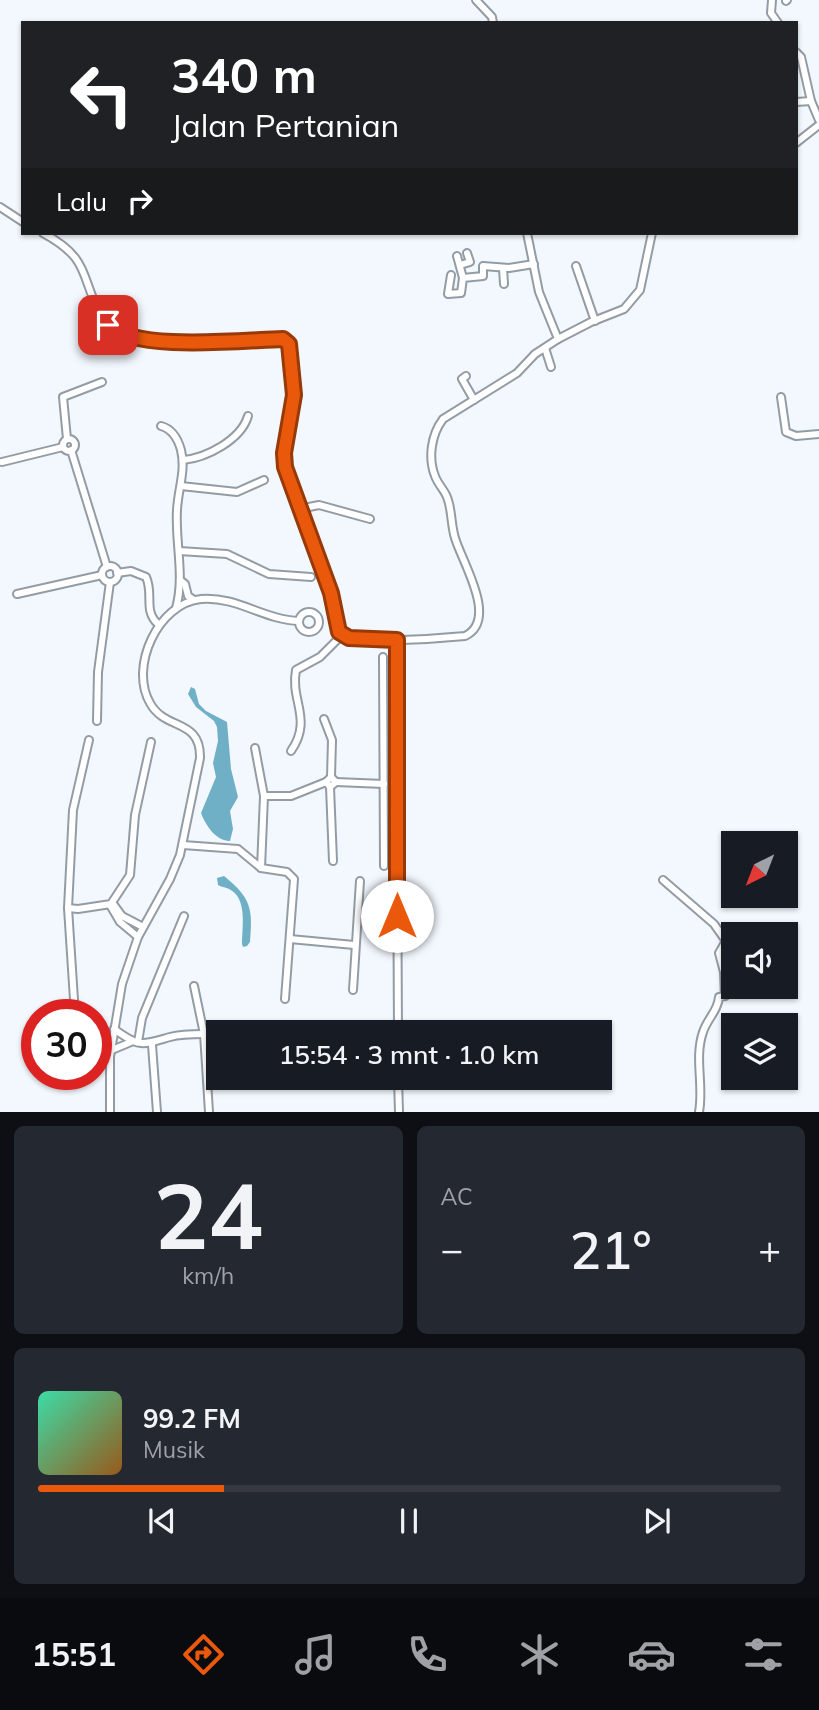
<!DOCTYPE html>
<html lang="id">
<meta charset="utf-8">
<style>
body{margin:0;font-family:Mulish,sans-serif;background:#242831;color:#f1f3f6;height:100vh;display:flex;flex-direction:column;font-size:26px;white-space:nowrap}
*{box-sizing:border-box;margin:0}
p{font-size:23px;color:#9ea1a6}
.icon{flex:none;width:38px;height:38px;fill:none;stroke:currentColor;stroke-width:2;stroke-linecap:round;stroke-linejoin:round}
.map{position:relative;height:1112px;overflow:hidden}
.panel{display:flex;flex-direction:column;gap:14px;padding:14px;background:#0d0f14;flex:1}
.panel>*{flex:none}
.hud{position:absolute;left:21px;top:21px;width:777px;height:214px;border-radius:0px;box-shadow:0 2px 5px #0004;background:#202124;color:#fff;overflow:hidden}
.needle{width:46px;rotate:222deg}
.fabs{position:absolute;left:721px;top:831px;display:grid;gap:14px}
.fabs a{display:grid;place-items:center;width:77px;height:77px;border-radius:0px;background:#171b24;box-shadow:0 2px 5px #0004;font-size:35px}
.speed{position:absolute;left:21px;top:999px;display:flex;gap:14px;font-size:35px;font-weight:700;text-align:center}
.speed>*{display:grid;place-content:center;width:91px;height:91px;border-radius:50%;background:#171b24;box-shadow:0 2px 5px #0004;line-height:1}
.speed .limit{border:10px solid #d22;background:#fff;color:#111}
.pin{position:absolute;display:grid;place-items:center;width:60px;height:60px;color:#fff;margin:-30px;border-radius:14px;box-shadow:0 4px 10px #0006}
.me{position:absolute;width:77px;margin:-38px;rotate:0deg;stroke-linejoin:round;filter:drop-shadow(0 0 5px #0008)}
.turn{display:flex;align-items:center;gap:24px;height:147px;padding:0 35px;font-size:32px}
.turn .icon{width:91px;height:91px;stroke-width:2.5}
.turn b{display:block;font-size:49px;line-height:60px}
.then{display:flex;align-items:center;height:66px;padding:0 35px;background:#0003;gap:14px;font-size:26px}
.big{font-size:52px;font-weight:600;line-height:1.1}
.panel .card{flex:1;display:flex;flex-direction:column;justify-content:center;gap:10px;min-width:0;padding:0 24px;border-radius:10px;background:#242831}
.panel .dial{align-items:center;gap:0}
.dial b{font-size:91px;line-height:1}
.song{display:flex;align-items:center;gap:21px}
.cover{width:84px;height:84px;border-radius:10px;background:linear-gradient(135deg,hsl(160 70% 55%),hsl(30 70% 35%))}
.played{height:7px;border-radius:4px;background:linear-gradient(90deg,#ea580c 25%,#363941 25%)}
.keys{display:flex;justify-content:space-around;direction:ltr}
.heat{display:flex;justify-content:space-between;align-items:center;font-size:38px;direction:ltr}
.panel .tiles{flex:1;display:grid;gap:14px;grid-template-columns:1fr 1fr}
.card:last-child{grid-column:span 2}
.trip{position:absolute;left:206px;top:1020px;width:406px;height:70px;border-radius:0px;background:#171b24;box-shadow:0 2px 5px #0004;font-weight:600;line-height:70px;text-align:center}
.tabs{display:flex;height:112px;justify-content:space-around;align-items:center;background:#090b0e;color:#9ea1a6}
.tabs .icon{width:49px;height:49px}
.tabs .on{color:#ea580c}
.tabs b{font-size:32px;color:#f1f3f6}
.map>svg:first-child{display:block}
.water{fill:#70b0c6}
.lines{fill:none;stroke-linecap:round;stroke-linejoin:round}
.minor-casing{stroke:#939ca5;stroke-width:10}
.minor{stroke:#fff;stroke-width:6}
.route-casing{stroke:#983908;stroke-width:18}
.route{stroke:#ea580c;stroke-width:12}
</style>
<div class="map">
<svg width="819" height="1112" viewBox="0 0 819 1112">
<rect width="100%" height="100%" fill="#f3f8fe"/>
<g class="water">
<path d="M191,687L195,689L199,704L206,711L227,722L231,769L238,797L230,811L233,829L230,841C216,841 206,826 201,813L216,777L213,763L218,741L217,727L214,721L196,707L188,694Z"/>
<path d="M224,876C251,898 253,908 250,942L247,946L243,947L242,944C242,928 248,898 229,889C225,887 221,887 218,885L217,878Z"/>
</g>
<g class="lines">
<g class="minor-casing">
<g id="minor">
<path d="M476,0L492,17L493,23"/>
<path d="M772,0L771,13L778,23"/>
<path d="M786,1L787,0"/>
<path d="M796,52L801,57L811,101L819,120"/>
<path d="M796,102L811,101"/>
<path d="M796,143L819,125"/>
<path d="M0,207L23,222"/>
<path d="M43,233C93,260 79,278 103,319C124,353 242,341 280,339L287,342L294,395L284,453L285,467C293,509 315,549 330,589C334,601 330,627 342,635C356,645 444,638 465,636C499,620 462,562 455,538C451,525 452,512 448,500C446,491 438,485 435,476C428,458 431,435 443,419L517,373L535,354L558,339L591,322L624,309L640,290L652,233"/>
<path d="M527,233L539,292L558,339"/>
<path d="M457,256L463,278"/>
<path d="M460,265L470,262L467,253"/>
<path d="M576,266L595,321"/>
<path d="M503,268L504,284"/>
<path d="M451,275L448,294L461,293L463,278L483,276V266L509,268L534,264"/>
<path d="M545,348L551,367"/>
<path d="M466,376L462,379L474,400"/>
<path d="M781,397L786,432L796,436L819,434"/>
<path d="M161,426C172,429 178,439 181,450C186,471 178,489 177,510C175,543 185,576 176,608"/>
<path d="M67,439L63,397L102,382"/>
<circle cx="69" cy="445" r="6"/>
<path d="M71,450L107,567"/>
<path d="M183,460C206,458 241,440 248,416"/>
<path d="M2,462L63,447"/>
<path d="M181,486L237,492L264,480"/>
<path d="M299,509L319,505L370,519"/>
<path d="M179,551L227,554L269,574L311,577"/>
<circle cx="110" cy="574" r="8"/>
<path d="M117,573L131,571L146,577C154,594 143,611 158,624"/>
<path d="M180,580L185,584L188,596L194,600"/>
<path d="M17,594L102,575"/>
<circle cx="309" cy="622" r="10"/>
<path d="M396,640L398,1032"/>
<path d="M383,657L384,866"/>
<path d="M324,719L332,740L331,777L336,782L330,787L326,782L331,777"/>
<path d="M97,721L98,672L110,582"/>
<path d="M255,748L264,796L261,868"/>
<path d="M291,751C313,719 290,701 296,670L320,657L342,635"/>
<path d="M336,782L384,784"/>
<path d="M330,787L333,861"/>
<path d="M264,796H291L326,782"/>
<path d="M183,845L238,849L261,868L287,872L294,879L285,999"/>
<path d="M663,880L714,924L726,941L719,953L724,972L725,996L719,997C718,1011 707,1019 703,1032C694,1058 704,1085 699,1112"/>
<path d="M110,905L120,922L138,937"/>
<path d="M114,905L122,916L143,927"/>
<path d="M68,908L78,909L111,904L130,875L135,815L151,742"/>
<path d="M290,939L354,945"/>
<path d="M194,986L204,1034L209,1112"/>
<path d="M353,990L360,881"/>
<path d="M75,1015L68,908L73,810L89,740"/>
<path d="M114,1029C140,1048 142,1045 170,1037C181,1034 193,1034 204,1034"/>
<path d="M138,1042L142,1018L184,916"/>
<path d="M152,1045L157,1112"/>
<path d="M112,1050L131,1042"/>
<path d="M398,1078L399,1112"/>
<path d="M110,1112V1057L122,984L138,937L170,879L180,855L200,758C201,718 165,731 150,703C129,667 158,603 201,599C237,596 264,620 299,621"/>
</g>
</g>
<use href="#minor" class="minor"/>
</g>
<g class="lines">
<g class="route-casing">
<path id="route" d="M108,325C135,352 243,340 283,339L289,344L294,395L284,453L285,467L331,593L339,632L349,638L397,640V916"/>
</g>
<use href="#route" class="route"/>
</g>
</svg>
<div class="fabs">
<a><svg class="needle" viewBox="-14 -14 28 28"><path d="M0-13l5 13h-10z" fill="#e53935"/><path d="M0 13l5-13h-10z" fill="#9ea1a6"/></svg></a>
<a><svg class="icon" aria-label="sound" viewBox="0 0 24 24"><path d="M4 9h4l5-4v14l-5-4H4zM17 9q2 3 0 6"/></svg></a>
<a><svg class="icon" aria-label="layers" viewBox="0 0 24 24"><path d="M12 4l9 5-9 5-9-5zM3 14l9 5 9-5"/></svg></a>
</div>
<div class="speed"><div class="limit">30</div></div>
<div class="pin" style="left:108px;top:325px;background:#d93025"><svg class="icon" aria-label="arrive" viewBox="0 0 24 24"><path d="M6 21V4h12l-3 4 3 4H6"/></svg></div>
<svg class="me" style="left:397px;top:916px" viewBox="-20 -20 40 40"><circle r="19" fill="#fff"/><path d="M0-13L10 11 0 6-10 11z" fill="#ea580c"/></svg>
<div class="trip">15:54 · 3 mnt · 1.0 km</div>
<div class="hud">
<div class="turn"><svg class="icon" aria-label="left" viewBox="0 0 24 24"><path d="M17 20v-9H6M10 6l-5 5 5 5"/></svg><div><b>340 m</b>Jalan Pertanian</div></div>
<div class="then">Lalu<svg class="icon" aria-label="right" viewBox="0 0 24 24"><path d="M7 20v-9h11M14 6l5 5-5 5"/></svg></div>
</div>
</div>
<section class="panel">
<div class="tiles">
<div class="card dial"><b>24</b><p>km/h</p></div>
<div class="card"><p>AC</p>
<div class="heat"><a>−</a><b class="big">21°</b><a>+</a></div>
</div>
<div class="card">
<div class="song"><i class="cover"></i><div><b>99.2 FM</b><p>Musik</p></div></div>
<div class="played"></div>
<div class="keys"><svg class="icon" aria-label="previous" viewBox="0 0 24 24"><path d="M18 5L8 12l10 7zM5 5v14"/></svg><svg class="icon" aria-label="pause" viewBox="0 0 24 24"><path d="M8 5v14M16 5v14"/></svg><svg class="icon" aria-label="next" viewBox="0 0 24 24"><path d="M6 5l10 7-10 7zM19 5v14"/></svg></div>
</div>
</div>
</section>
<nav class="tabs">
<b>15:51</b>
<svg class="icon on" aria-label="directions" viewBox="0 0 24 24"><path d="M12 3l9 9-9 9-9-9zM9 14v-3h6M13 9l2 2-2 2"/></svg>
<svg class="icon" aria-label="music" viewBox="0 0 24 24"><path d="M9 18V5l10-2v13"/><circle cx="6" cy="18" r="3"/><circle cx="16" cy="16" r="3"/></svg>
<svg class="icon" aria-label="phone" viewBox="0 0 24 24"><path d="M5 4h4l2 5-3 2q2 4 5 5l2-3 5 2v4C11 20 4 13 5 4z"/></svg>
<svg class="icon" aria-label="climate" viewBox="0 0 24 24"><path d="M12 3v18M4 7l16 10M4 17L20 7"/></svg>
<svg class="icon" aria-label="car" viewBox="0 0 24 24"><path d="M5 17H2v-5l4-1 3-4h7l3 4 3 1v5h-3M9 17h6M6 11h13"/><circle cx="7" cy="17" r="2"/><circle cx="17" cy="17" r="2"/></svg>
<svg class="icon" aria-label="filters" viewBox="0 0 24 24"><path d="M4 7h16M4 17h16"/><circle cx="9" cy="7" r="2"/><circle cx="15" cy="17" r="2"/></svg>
</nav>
